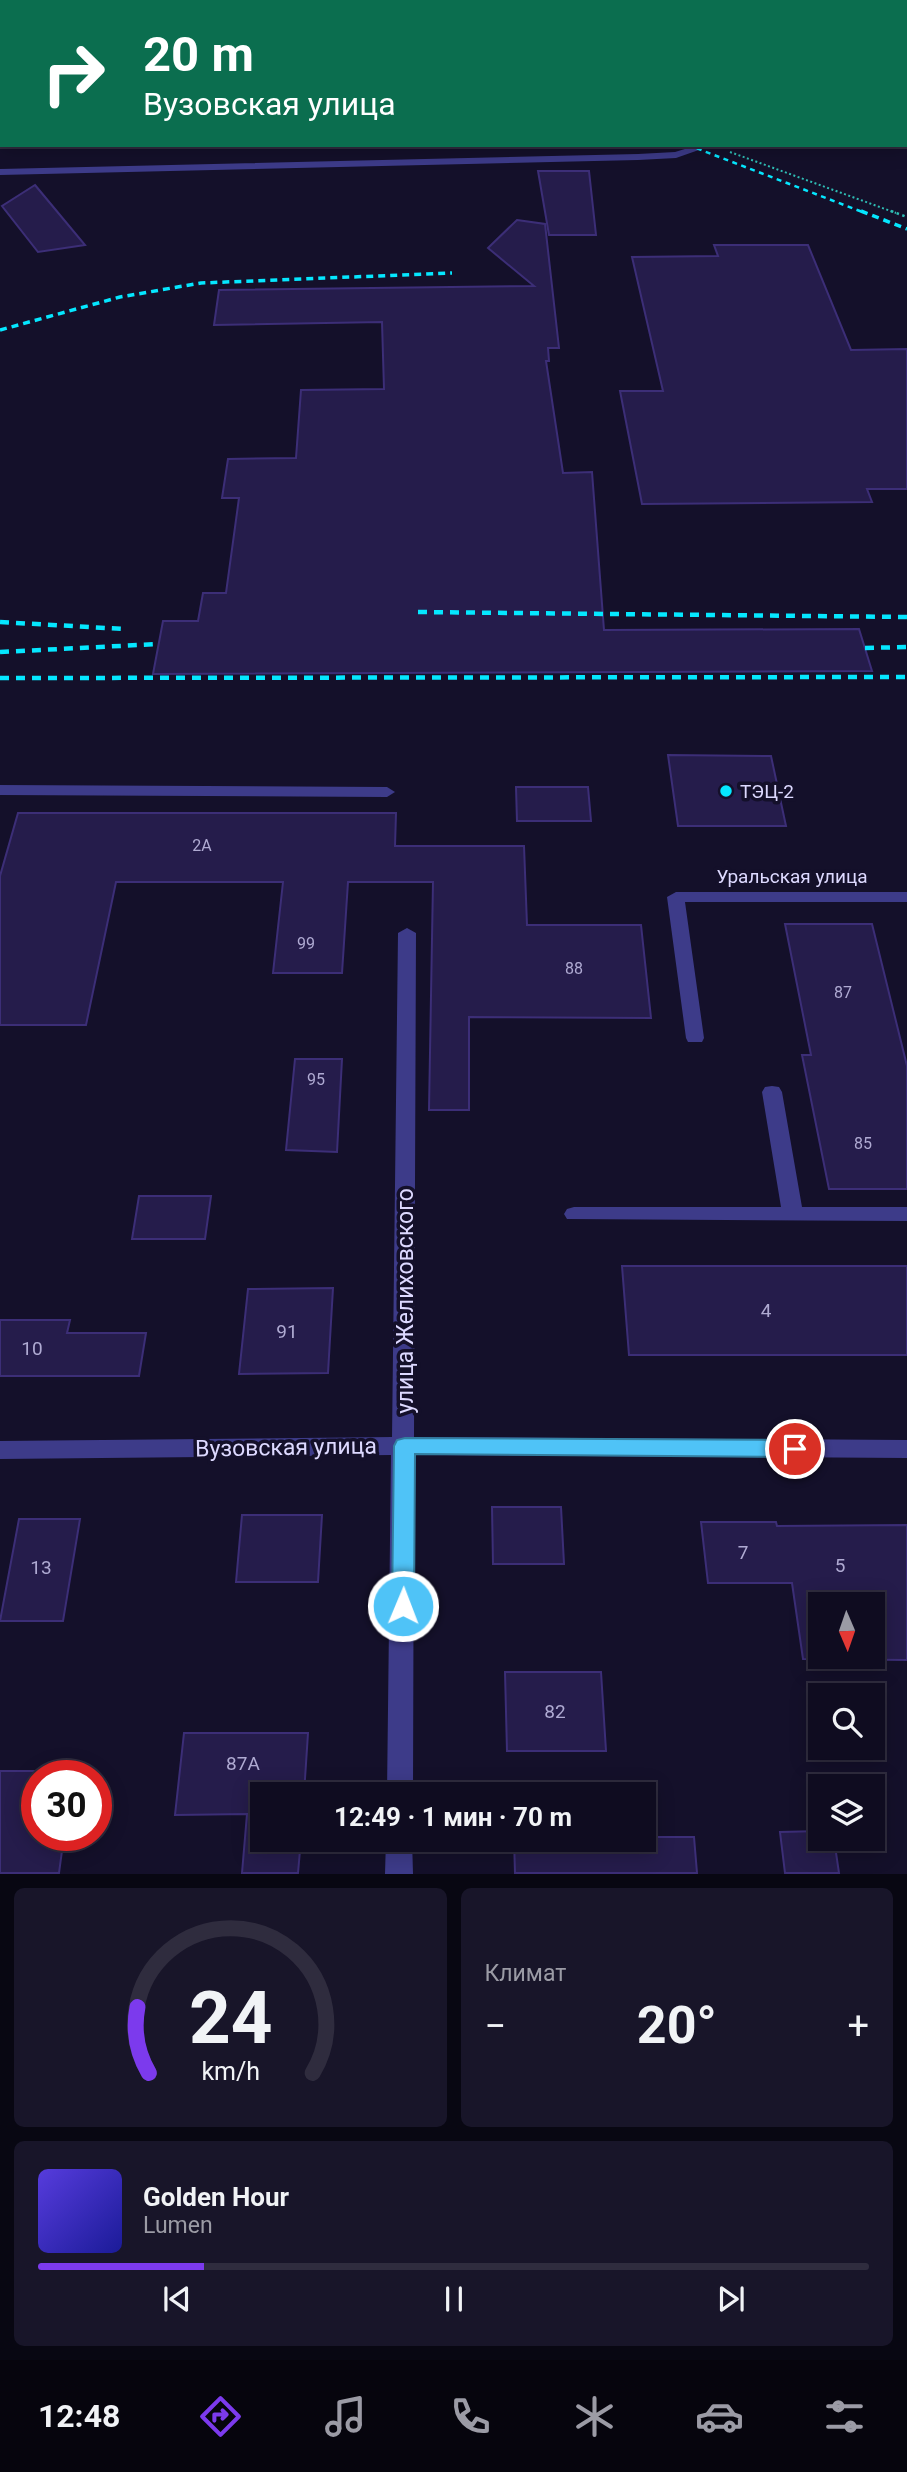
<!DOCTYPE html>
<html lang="ru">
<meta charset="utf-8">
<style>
body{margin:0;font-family:Roboto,sans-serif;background:#181529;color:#f1f3f6;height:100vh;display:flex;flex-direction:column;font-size:26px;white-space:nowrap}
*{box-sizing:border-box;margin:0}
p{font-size:23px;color:#9b9ba5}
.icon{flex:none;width:38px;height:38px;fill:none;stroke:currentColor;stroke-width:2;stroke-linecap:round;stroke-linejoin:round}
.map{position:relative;height:1874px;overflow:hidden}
.panel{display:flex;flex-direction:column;gap:14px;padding:14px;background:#080712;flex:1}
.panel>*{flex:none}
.hud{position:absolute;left:0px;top:0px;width:908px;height:147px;box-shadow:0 4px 18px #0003,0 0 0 2px #2f2c3e;background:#0b6e4f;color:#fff;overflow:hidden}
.needle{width:46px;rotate:178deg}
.fabs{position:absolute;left:808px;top:1592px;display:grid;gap:14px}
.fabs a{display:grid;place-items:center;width:77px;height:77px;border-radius:0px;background:#0f0c20;box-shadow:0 4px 18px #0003,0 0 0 2px #2f2c3e;font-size:35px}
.speed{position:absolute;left:21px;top:1760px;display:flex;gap:14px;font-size:35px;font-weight:700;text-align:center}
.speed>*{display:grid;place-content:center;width:91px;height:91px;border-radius:50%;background:#0f0c20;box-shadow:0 4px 18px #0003,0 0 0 2px #2f2c3e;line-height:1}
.speed .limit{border:10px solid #d22;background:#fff;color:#111}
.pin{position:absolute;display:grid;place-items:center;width:60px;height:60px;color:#fff;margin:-30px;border:4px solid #fff;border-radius:50%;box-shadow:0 2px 7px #0007}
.me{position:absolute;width:77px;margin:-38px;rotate:1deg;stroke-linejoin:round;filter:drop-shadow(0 0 5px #0008)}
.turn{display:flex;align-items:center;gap:24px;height:147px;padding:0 28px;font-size:32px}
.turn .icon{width:91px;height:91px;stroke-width:2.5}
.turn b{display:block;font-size:49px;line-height:60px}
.big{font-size:52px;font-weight:700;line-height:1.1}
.panel .card{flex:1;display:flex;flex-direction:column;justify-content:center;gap:10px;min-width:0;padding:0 24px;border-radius:10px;background:#181529}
.panel .dial{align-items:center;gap:0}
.dial svg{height:182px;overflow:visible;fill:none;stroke:#2f2c3e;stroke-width:7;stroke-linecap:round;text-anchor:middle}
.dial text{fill:#f1f3f6;stroke:none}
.song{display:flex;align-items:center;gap:21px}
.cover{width:84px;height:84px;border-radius:10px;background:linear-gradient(135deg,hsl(250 70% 55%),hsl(240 70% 35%))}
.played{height:7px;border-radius:4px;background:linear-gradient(90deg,#7c3aed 20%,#2f2c3e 20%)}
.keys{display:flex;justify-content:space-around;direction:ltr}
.heat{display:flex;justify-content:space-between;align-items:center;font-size:38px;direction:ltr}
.panel .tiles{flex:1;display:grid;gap:14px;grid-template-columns:1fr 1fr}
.card:last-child{grid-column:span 2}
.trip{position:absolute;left:250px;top:1782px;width:406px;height:70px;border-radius:0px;background:#0f0c20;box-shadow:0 4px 18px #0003,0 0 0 2px #2f2c3e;font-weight:700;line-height:70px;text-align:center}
.tabs{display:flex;height:112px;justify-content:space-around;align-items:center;background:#06050d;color:#9b9ba5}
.tabs .icon{width:49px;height:49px}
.tabs .active{color:#7c3aed}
.tabs b{font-size:32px;color:#f1f3f6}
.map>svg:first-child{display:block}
.building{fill:#251c4b;stroke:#3c2e77;stroke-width:2;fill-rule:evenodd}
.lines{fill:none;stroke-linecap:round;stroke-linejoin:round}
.path-far1{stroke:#2fbdb4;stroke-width:2;stroke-dasharray:2 2.5;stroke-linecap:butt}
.path{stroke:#2fbdb4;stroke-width:2.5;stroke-dasharray:2.5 3.5;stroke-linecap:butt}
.minor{fill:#3d3b89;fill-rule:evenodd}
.rail-far2{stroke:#05e7ff;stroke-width:2.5;stroke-dasharray:5 4.5;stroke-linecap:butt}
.rail-far1{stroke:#05e7ff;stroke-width:3.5;stroke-dasharray:7 5;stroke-linecap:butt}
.rail{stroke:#05e7ff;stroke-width:4.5;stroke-dasharray:9 7;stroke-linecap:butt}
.route{fill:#4fc3f7;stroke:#337fa1;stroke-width:2}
.poi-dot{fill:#05e7ff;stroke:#14102a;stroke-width:2.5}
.labels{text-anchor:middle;stroke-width:7;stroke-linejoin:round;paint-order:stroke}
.number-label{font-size:16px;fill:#afaad2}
.poi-label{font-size:19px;fill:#ddd9ff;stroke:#14102a;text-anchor:start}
.street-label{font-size:19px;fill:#ddd9ff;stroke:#14102a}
.near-number-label{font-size:19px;fill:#afaad2}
.near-street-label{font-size:23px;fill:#ddd9ff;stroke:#14102a}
</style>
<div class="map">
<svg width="907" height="1874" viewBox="0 0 907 1874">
<rect width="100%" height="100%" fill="#14102a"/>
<g class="building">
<path d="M538,171H589L596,235H549Z"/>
<path d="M35,185L85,245L38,252L2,206Z"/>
<path d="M517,220L545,224L559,348H548L549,361H546L563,473L592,472L604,630L859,629L872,671L153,674L163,621H198L203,593H226L239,498H222L228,459L296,458L301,390L384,389L382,322L214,325L219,290L534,286L488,248Z"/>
<path d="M714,245H808L851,350L907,349V489H867L872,502L642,504L620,391H663L632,257L718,256Z"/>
<path d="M668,755L771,756L786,826H678Z"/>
<path d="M516,787H588L591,821H517Z"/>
<path d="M18,813H396L395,846H524L527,925H641L651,1018L469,1017V1110H429L433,882H348L342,973H273L283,882H116L86,1025H0V876Z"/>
<path d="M785,924H872L907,1066V1189H829L802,1055H811Z"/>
<path d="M295,1059H342L337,1152L286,1150Z"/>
<path d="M139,1196H211L205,1239H132Z"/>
<path d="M622,1266H907V1355H629Z"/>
<path d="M333,1288L328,1373L239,1374L248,1289Z"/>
<path d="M0,1320H70L67,1333H146L139,1376H0Z"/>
<path d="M492,1507H561L564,1564H493Z"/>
<path d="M242,1515H322L318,1582H236Z"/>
<path d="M19,1519H80L63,1621H0Z"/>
<path d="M701,1522H776L777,1526L907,1525V1660L803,1659L792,1583H708ZM821,1605H873V1657H821Z"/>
<path d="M505,1672H601L606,1751H507Z"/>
<path d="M184,1733H308L304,1794H262V1839H301L298,1873H242L247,1814L175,1815Z"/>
<path d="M0,1771H74L73,1776H37V1836H64L59,1873H0Z"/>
<path d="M821,1831V1839H834L839,1873H785L780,1832Z"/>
<path d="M644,1837H694L697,1873H515L514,1839H644Z"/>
</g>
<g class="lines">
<path class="path-far1" d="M730,152L896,213"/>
<path class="path" d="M891,211L907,217"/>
<g class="minor">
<path d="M30,0H38L28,2Z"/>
<path d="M0,25H2L0,30Z"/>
<path d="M2,140V145H5L0,148Z"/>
<path d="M698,145H713L676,158L638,160L0,175V169L638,154L675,152Z"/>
<path d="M0,785L387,787L395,792L387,797L0,795Z"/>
<path d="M676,892H907V902H685L704,1038L702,1042H688L686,1038L667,897Z"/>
<path d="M407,928L416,933L414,1437L907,1440V1458L414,1455L413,1794H387L391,1455L0,1459V1441L392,1437L398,933Z"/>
<path d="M772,1086L779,1087L782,1092L802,1207H907V1221L567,1219L564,1214L567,1209L574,1207H781L762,1092L765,1087Z"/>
<path d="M386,1839H412L413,1874H385Z"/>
</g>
<g class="rail-far2">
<path d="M322,0L325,2"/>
<path d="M688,145L865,213"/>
</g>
<g class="rail-far1">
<path d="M861,211L907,229"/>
<path d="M0,330L120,297L201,283L452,273"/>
</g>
<g class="rail">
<path d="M418,612L907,617"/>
<path d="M0,622L124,629"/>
<path d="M865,648L907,647"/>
<path d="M0,652L159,644"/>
<path d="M0,678L907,677"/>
</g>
</g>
<path class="route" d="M405,1438L795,1440L803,1443L806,1449L803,1455L795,1457L415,1454L414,1606L411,1613L403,1616L395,1613L392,1606L394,1446L397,1440Z"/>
<circle class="poi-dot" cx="726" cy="791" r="7"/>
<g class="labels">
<g class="number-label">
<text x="202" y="851">2А</text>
<text x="306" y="949">99</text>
<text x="574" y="974">88</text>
<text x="843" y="998">87</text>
<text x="316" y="1085">95</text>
<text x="863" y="1149">85</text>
</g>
<g class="poi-label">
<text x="740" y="798">ТЭЦ-2</text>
</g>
<g class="street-label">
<text x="792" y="883">Уральская улица</text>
</g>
<g class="near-number-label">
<text x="766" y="1317">4</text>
<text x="287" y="1338">91</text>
<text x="32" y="1355">10</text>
<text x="743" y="1559">7</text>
<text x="840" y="1572">5</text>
<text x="41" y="1574">13</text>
<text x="555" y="1718">82</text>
<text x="243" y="1770">87А</text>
</g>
<g class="near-street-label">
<text transform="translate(405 1301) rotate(-90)" y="8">улица Желиховского</text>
<text transform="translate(286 1447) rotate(-1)" y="8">Вузовская улица</text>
</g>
</g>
</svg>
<div class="fabs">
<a><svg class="needle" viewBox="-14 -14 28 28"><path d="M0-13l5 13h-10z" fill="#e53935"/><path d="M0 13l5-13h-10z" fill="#9b9ba5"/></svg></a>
<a><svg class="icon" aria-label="search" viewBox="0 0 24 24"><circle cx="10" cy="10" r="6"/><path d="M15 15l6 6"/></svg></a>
<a><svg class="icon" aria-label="layers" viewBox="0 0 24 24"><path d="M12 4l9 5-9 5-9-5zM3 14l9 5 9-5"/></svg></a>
</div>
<div class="speed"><div class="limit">30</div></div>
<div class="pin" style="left:795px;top:1449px;background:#d93025"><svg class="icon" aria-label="arrive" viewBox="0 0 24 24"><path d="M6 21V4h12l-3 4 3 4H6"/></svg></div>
<svg class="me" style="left:403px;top:1606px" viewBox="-20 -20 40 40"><circle r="17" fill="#4fc3f7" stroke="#fff" stroke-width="3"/><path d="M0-11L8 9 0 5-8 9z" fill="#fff"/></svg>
<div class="trip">12:49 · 1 мин · 70 m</div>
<div class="hud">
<div class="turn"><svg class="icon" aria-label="right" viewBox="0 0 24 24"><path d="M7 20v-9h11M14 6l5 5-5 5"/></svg><div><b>20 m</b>Вузовская улица</div></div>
</div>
</div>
<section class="panel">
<div class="tiles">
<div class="card dial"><svg viewBox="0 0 100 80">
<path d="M14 69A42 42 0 1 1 86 69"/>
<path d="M14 69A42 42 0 0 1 9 40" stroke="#7c3aed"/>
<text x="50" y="56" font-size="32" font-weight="700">24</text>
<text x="50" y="72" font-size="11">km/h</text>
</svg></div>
<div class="card"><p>Климат</p>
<div class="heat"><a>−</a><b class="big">20°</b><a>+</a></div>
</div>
<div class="card">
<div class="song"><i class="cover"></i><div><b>Golden Hour</b><p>Lumen</p></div></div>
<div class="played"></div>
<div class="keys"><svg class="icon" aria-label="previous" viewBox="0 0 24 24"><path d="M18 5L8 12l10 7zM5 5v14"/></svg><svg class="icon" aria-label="pause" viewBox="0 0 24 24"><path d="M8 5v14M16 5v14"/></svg><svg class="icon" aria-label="next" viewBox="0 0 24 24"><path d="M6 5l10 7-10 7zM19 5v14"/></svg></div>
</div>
</div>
</section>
<nav class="tabs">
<b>12:48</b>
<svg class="icon active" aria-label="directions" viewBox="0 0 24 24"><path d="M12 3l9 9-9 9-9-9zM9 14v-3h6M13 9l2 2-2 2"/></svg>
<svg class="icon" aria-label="music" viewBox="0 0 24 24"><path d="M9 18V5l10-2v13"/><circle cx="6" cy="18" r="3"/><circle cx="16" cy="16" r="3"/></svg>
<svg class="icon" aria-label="phone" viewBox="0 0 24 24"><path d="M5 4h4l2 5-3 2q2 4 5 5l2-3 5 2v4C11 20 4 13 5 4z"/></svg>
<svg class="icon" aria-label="climate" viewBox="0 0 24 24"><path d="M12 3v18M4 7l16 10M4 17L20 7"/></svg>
<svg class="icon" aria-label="car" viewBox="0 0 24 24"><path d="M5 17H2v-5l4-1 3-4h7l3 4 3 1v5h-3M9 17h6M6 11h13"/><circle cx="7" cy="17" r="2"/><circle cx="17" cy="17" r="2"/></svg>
<svg class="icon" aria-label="filters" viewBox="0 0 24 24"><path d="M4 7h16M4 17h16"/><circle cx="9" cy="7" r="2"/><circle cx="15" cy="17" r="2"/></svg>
</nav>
